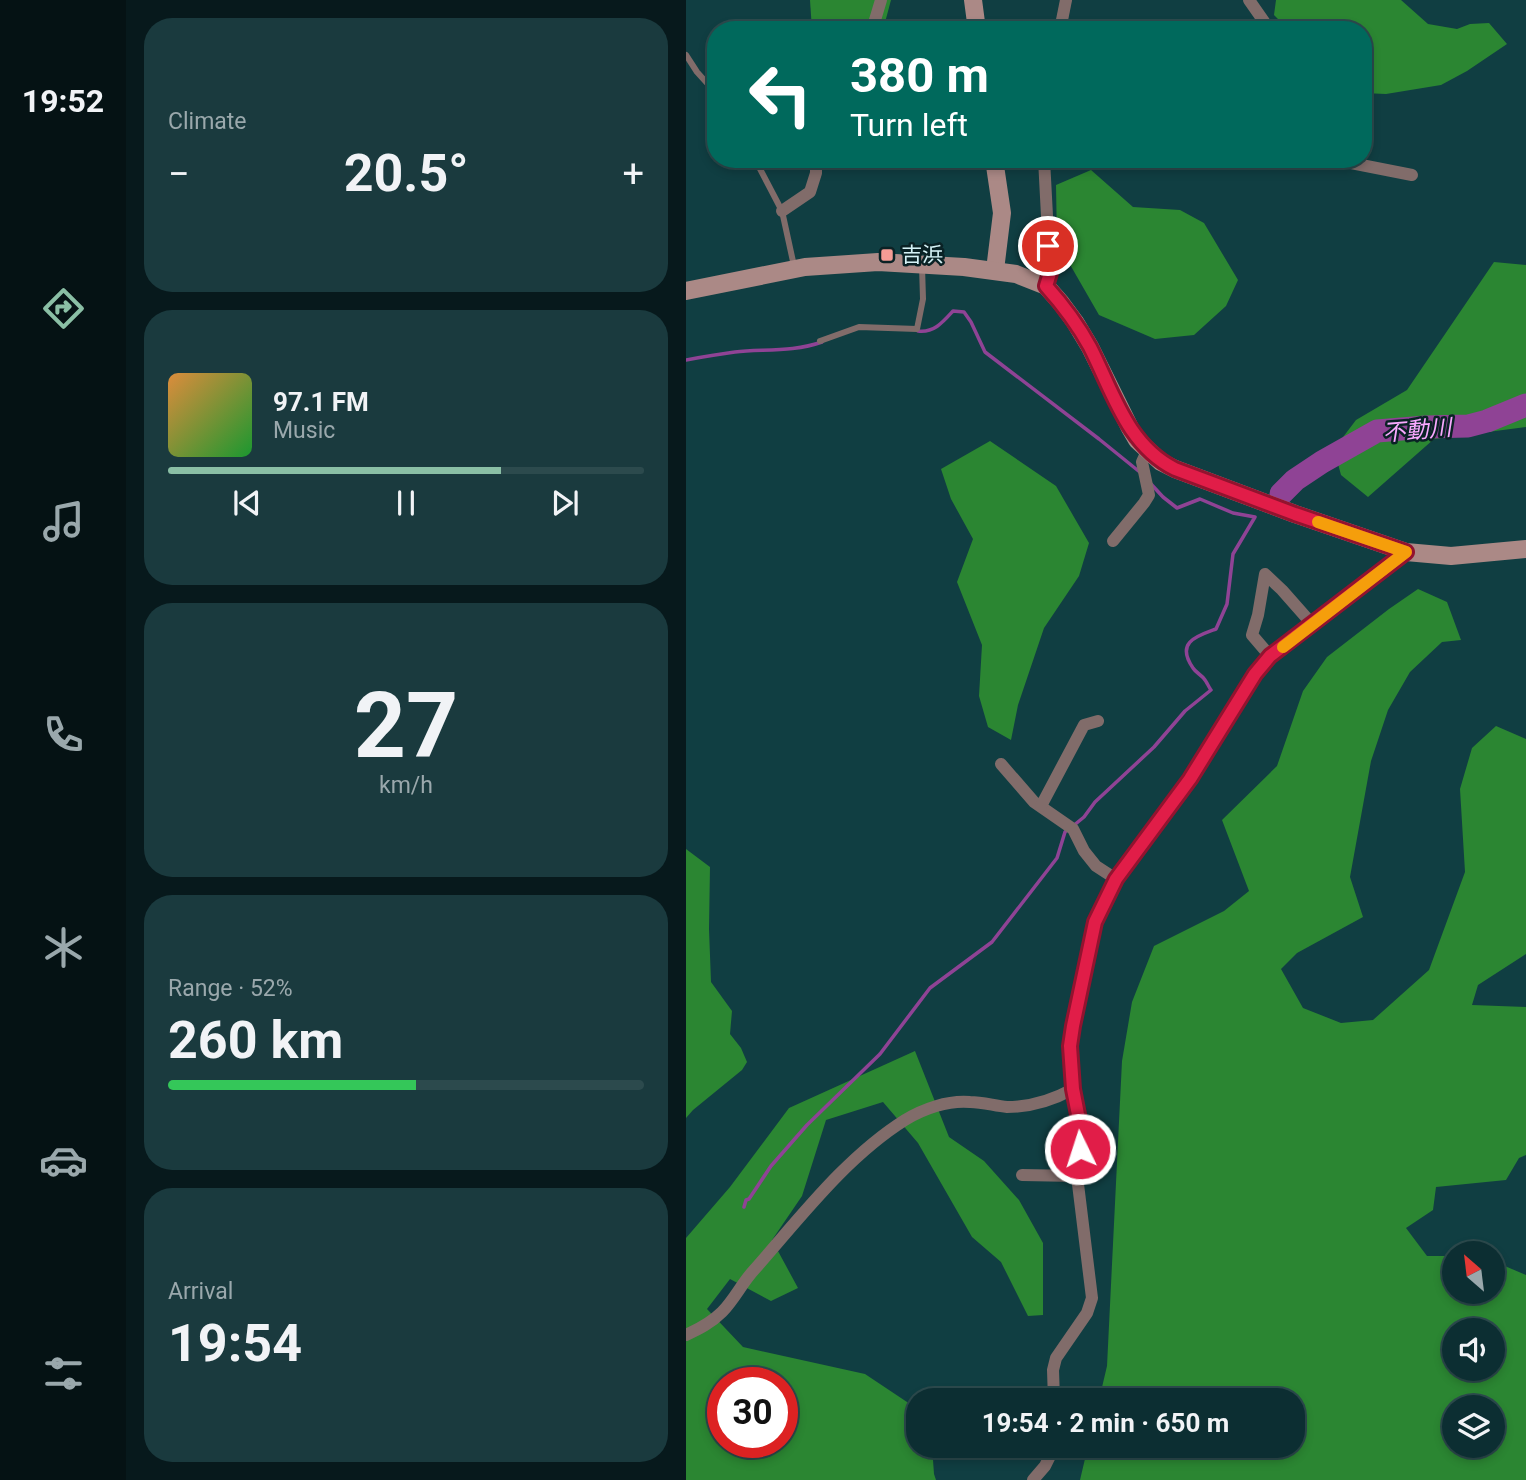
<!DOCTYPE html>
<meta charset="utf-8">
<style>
body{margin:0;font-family:Roboto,"Noto Sans JP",sans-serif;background:#1a3a3e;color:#f1f3f6;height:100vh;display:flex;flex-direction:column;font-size:26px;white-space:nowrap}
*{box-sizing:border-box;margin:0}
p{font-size:23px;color:#9aa8ac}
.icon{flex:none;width:38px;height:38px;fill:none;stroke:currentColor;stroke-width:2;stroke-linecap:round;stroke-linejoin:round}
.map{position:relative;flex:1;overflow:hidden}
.side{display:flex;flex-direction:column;gap:18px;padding:18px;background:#07191c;width:560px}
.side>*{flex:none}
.banner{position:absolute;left:21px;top:21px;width:665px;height:147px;border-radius:28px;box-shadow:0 4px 10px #0003,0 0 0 2px #2c4a4d;background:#00695c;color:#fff;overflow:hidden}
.needle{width:46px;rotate:332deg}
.controls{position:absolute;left:756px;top:1241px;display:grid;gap:14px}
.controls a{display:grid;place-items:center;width:63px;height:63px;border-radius:50%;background:#0c2e32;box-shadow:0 4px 10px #0003,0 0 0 2px #2c4a4d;font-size:35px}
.speed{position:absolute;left:21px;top:1367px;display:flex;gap:14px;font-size:35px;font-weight:700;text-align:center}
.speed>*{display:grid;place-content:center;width:91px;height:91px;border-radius:50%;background:#0c2e32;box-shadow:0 4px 10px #0003,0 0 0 2px #2c4a4d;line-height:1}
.speed .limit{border:10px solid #d22;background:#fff;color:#111}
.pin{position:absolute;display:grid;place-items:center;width:60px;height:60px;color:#fff;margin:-30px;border:4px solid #fff;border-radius:50%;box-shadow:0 2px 7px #0007}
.me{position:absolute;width:77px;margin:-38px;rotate:356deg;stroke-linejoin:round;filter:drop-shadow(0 0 5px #0008)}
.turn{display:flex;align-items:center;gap:24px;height:147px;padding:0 28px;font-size:32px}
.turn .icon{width:91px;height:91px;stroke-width:2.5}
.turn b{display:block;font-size:49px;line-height:60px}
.big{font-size:52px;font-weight:700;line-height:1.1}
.side .tile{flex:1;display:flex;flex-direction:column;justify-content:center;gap:10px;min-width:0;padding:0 24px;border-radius:28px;background:#1a3a3e}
.side .dial{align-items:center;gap:0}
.dial b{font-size:91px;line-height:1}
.song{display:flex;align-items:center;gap:21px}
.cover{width:84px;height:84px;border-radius:10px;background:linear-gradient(135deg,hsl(30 70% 55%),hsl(130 70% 35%))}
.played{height:7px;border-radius:4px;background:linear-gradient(90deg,#8abfa5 70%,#2c4a4d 70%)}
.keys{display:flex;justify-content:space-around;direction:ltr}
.heat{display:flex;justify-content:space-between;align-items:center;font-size:38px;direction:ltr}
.charge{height:10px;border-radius:5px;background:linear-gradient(90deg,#34c759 52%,#2c4a4d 0)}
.trip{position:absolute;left:220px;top:1388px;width:399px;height:70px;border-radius:28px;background:#0c2e32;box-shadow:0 4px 10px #0003,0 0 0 2px #2c4a4d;font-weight:700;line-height:70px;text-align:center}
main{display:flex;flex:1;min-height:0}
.dock{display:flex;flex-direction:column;width:126px;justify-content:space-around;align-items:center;background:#051214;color:#9aa8ac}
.dock .icon{width:49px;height:49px}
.dock .active{color:#8abfa5}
.dock b{font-size:32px;color:#f1f3f6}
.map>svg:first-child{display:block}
.forest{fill:#2b8632;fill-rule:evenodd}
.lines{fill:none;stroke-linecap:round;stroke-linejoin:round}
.stream{stroke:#8f4395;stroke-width:3.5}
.river{stroke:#8f4395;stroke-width:23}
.lane{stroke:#816c6a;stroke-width:6}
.street{stroke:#816c6a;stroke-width:12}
.secondary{stroke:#ab8986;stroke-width:18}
.route-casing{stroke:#92132f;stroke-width:18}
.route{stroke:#e11d48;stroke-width:12}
.slow{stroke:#f59e0b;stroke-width:12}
.poi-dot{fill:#f59c95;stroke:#0a2225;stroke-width:2.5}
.labels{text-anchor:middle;stroke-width:5;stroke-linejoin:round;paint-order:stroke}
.poi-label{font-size:21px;fill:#d5f2f6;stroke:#0a2225;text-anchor:start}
.water-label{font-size:23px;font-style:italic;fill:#f9a9ff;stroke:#0a2225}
</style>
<main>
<nav class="dock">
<b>19:52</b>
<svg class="icon active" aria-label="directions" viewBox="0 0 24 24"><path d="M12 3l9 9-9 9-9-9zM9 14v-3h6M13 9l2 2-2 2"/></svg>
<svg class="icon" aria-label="music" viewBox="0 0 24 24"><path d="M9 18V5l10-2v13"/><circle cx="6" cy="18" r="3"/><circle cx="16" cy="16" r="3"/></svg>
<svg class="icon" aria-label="phone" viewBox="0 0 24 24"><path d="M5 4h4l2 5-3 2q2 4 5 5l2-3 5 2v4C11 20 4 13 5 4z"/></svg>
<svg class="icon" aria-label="climate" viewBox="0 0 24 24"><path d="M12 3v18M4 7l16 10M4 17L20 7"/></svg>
<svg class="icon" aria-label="car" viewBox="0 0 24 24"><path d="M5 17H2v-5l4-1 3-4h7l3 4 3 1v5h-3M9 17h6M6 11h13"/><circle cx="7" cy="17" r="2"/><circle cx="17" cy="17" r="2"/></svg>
<svg class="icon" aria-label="filters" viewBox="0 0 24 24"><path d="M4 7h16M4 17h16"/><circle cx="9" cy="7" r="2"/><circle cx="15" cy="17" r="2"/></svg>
</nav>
<section class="side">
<div class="tile"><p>Climate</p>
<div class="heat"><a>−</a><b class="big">20.5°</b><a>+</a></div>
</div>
<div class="tile">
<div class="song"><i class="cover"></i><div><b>97.1 FM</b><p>Music</p></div></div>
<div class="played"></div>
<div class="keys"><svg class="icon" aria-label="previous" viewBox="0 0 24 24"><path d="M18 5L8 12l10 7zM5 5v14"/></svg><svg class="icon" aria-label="pause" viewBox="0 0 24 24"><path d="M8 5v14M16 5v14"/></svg><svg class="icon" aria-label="next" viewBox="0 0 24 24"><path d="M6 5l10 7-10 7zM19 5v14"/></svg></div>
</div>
<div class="tile dial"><b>27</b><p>km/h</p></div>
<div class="tile"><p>Range · 52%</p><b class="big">260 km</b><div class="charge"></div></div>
<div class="tile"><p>Arrival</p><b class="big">19:54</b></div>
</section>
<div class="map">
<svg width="840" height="1480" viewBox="0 0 840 1480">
<rect width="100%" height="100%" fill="#103e42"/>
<g class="forest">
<path d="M124,0H205L197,30H126Z"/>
<path d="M590,0H715L742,24L771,29L784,24L803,23L821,44L781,71L755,85L700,94L677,93V30H603L588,15Z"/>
<path d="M405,170L447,207L494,210L518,223L552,280L540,306L508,335L469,339L413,315L371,242L370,185Z"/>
<path d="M808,262L840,265V427L748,439L682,497L655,475L648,449L670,420L721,390Z"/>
<path d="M304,441L370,486L403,543L393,576L358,628L332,705L325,740L302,727L293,696L296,645L271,582L287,539L265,499L255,469Z"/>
<path d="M732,589L761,602L775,640L756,642L724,672L702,710L685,761L664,877L677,917L611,953L595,969L617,1008L655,1023L687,1020L743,970L779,872L774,789L786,748L810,726L840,739V954L792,985L786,1005L840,1007V1155L833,1158L820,1180L750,1187L747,1210L720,1228L741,1256H768V1292H807V1261L840,1275V1480H394L402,1446H607V1400H413L421,1366L436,1061L446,1002L468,946L538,911L563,891L536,820L591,766L617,691L641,657L703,609ZM807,1330V1368H768V1330ZM807,1407V1446H768V1407Z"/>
<path d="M0,849L24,867L23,929L25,982L46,1011L44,1034L55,1048L61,1062L56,1070L7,1110L0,1118Z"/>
<path d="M229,1051L263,1137L298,1161L333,1200L357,1243V1315L342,1316L315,1262L286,1237L232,1143L197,1102L140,1120L116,1196L86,1240L112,1288L85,1301L44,1279L21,1309L57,1347L179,1374L233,1410V1446H246L248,1474L250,1480H0V1238L44,1187L103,1108ZM37,1382H96V1442H37Z"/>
</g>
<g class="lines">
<g class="stream">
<path d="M232,331C248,333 257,322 267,311L278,312L285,322L299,352L413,439L455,473"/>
<path d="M0,360C16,357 33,354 49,352C77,349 108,352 136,342"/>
<path d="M387,826L398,817L409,802L468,747L499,711L525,690C524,689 520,681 519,680C516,675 510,673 507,668C489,642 511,636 530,629L541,604L547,554L569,517L547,513L514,499L491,508L477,497L465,484"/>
<path d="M58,1207L60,1200L63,1199L85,1166L121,1125L194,1054L244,988L306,942L371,858L379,832L381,830"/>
</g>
<path class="river" d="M595,494L609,480L636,462L691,431L740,427L782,426L801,421L840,405"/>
<g class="lane">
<path d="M0,55L11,72L30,93"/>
<path d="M74,159L72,165L96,211L108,266"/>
<path d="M134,341L173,327L231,329L237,299L236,266"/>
</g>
<g class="street">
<path d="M563,0L584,30"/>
<path d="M186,30L195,0"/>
<path d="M374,30L380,0"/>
<path d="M358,159L364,273L360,286"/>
<path d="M655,159L660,162L726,175"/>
<path d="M96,211L124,192L130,173V159"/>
<path d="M427,541L458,503L463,495L456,462L461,451"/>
<path d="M584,656L566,635L572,615L579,574L596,590L626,624"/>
<path d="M315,764L348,802L387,829L398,851L410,866L430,879"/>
<path d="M355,806L398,725L412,721"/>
<path d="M336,1175L391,1176"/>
<path d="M0,1335C13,1329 25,1323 36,1312C48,1300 56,1283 68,1270C114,1218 160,1157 219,1120C237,1109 262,1100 284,1102C297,1102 309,1106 321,1107C345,1107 367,1100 387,1089"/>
<path d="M368,1400L367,1370L370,1358L401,1313L406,1298L391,1176L397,1140L387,1089L384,1046L387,1026L409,922L430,879L504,779L569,674L584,656L720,552"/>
<path d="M347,1480L359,1466L369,1446"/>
</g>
<g class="secondary">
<path d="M287,0L291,30"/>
<path d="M308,159L316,213L309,270"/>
<path d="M0,291L119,267L192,262L278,267L330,274L360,286L375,303L389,322L404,347L444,428L451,440L475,462L489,469L609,514L720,552L765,556L840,549"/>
</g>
</g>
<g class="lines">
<g class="route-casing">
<path id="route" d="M362,246L364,273L360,286C377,305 392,325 404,347C427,392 441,445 489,469L609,514L720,552L584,656L569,674L504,779L430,879L409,922L387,1026L384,1046L387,1089L397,1140L394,1149"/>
</g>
<use href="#route" class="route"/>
<path class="slow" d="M597,647L720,552L632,522"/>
</g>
<rect class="poi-dot" x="194" y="248" width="14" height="14" rx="3.5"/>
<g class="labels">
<g class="poi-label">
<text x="215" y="262">吉浜</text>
</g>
<g class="water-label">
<text transform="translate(731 430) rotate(-5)" y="8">不動川</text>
</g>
</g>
</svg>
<div class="controls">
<a><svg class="needle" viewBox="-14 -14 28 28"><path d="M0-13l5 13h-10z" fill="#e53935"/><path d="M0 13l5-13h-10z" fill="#9aa8ac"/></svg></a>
<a><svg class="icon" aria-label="sound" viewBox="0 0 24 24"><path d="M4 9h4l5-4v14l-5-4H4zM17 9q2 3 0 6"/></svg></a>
<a><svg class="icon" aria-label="layers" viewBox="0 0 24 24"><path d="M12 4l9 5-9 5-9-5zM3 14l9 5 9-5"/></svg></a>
</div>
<div class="speed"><div class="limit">30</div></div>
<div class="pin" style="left:362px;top:246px;background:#d93025"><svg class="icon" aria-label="arrive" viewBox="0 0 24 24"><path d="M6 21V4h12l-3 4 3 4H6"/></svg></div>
<svg class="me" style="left:394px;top:1149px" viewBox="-20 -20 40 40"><circle r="17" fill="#e11d48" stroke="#fff" stroke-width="3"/><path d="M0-11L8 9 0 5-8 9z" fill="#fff"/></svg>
<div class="trip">19:54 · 2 min · 650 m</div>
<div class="banner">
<div class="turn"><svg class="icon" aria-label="left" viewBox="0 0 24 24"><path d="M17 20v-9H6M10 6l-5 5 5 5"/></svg><div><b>380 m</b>Turn left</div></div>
</div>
</div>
</main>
